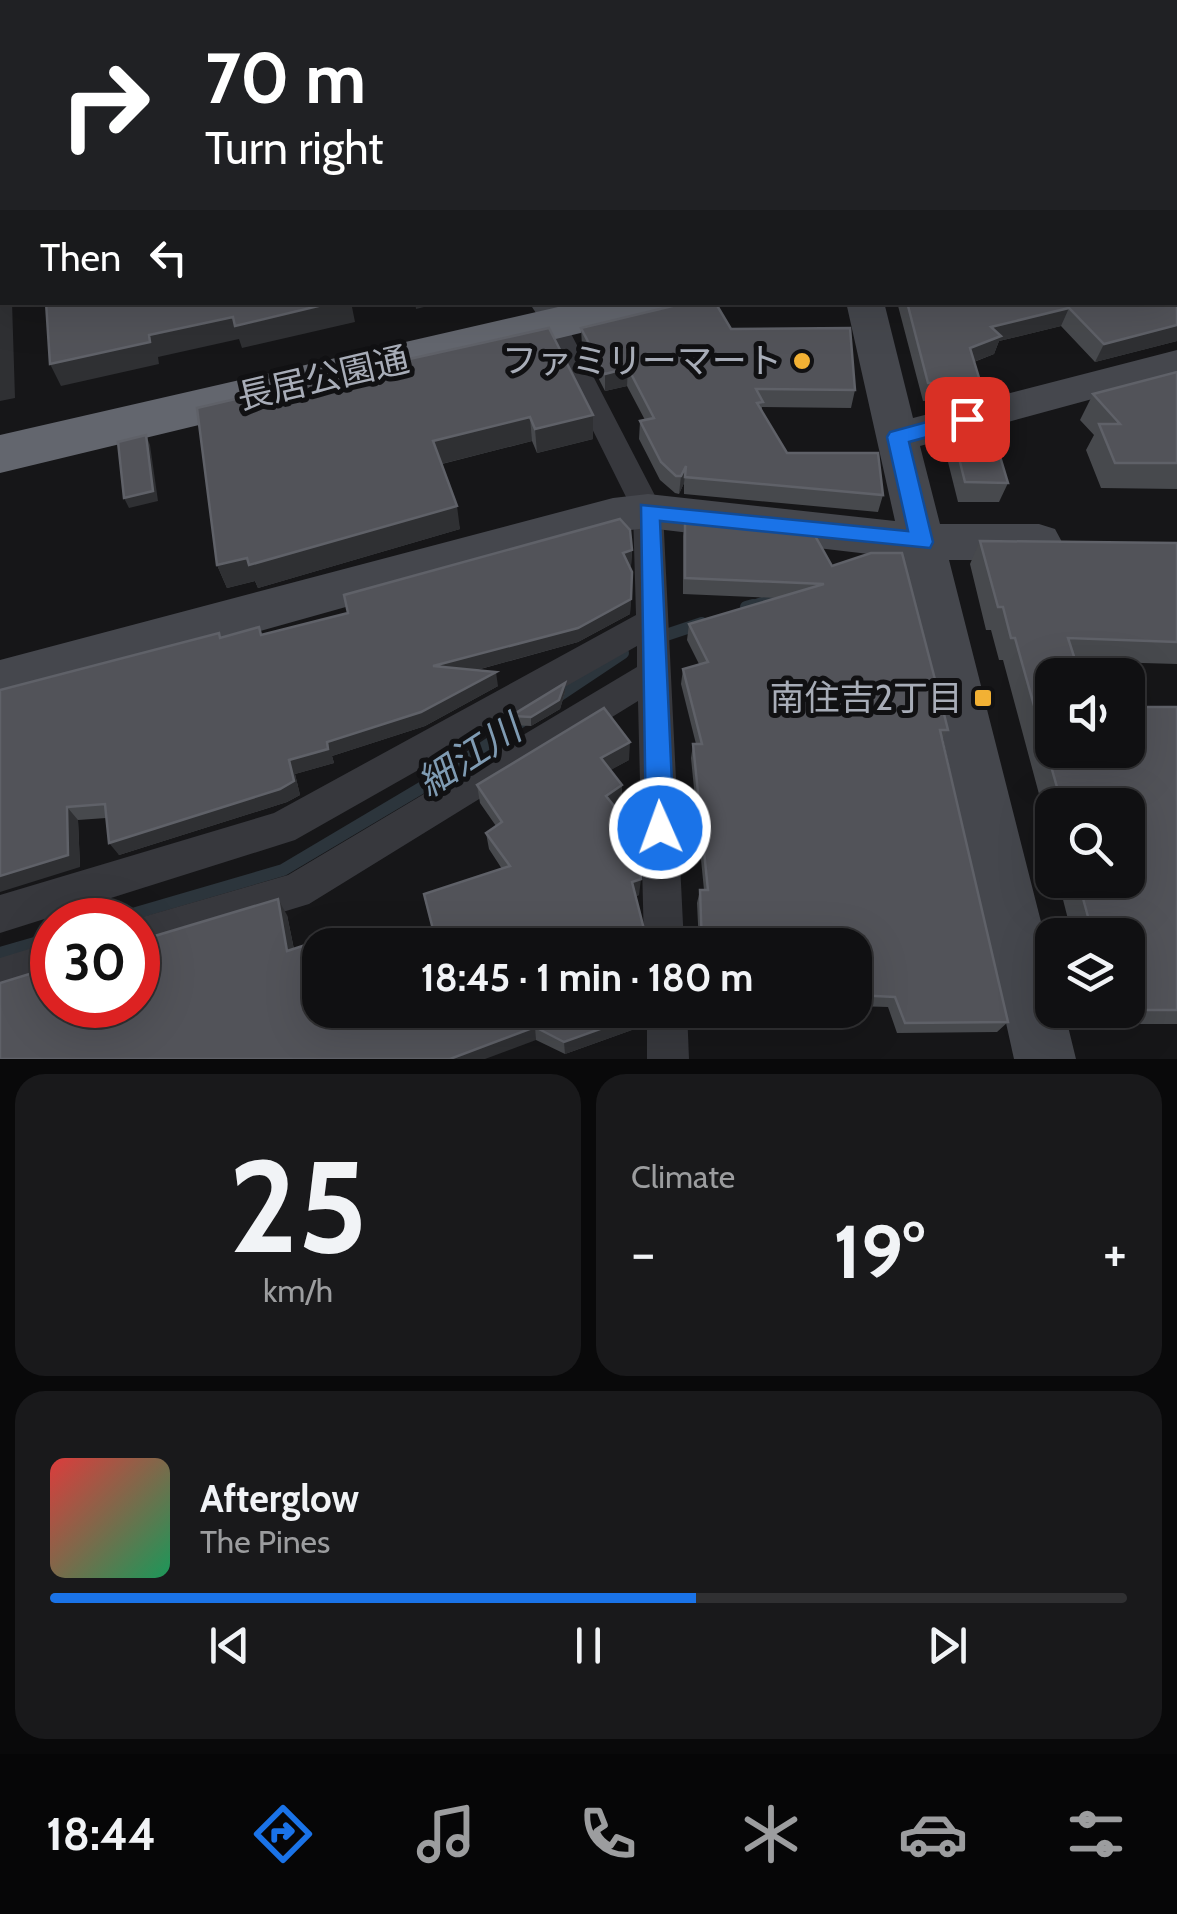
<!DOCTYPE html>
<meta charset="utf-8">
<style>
body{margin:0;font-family:Cabin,"Noto Sans JP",sans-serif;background:#19191b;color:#f1f3f6;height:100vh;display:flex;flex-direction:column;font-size:38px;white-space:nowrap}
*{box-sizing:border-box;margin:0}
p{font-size:32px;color:#9c9d9f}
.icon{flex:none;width:55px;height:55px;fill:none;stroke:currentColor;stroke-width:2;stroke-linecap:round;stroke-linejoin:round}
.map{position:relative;height:1059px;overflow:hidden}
.drawer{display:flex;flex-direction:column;gap:15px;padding:15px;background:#09090a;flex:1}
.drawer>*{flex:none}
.banner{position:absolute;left:0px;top:0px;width:1178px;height:305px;box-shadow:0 10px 40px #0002,0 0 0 2px #303032;background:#202124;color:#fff;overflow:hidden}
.controls{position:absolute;left:1035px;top:658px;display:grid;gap:20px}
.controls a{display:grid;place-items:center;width:110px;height:110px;border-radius:20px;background:#101012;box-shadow:0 10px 40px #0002,0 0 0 2px #303032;font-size:50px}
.speed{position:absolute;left:30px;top:898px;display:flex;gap:20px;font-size:50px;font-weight:700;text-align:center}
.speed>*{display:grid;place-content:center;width:130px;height:130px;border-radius:50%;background:#101012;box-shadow:0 10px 40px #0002,0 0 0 2px #303032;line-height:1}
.speed .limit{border:15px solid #d22;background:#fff;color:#111}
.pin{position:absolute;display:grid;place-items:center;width:85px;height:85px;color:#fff;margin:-42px;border-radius:20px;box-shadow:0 5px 15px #0006}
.me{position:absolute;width:110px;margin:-55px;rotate:358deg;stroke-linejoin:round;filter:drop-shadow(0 0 8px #0008)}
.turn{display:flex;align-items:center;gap:35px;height:210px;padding:0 40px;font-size:45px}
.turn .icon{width:130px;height:130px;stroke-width:2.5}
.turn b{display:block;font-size:70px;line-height:85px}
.then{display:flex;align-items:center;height:95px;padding:0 40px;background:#0003;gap:20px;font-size:38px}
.big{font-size:75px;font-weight:800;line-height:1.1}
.drawer .widget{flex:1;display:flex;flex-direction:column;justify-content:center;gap:15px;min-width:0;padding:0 35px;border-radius:30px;background:#19191b}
.drawer .dial{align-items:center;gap:0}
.dial b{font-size:130px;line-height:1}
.song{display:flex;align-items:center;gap:30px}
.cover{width:120px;height:120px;border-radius:15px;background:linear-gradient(135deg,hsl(0 70% 55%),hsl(150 70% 35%))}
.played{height:10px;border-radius:5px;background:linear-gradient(90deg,#1a73e8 60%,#303032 60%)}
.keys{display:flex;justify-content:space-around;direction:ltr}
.heat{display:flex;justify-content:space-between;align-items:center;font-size:55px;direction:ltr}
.drawer .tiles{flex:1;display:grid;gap:15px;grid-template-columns:1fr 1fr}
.widget:last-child{grid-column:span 2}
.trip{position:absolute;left:302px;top:928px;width:570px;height:100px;border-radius:30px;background:#101012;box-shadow:0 10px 40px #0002,0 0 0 2px #303032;font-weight:800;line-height:100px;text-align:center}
.tabs{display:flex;height:160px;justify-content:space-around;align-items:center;background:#060607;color:#9c9d9f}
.tabs .icon{width:70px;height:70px}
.tabs .on{color:#1a73e8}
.tabs b{font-size:45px;color:#f1f3f6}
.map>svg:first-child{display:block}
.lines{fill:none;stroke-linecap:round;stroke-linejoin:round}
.stream-far1{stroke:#2c353c;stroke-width:9}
.stream{stroke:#2c353c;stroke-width:12}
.lane{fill:#37383d;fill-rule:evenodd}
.street{fill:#37383d;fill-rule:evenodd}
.secondary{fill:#45474d;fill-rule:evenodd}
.highway{fill:#63666e;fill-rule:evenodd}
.wall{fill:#47494d}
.shaded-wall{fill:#2f3033}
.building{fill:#525359;stroke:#5f6168;stroke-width:2.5}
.route{fill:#1a73e8;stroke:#114b97;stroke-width:2.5}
.poi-dot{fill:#f2b134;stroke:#111113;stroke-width:4}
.labels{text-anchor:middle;stroke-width:10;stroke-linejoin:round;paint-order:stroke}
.poi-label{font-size:35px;fill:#a8adb8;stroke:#111113;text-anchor:end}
.street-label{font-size:35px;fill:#a8adb8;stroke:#111113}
.water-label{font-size:38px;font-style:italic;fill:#7f9bb3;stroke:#111113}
</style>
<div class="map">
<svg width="1177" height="1059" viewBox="0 0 1177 1059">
<rect width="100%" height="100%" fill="#161618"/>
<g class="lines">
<path class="stream-far1" d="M746,607L787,593"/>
<g class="stream">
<path d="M746,607L753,605"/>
<path d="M657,638L702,623"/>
<path d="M554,699L623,653"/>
<path d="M112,920L283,870L443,775L528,717"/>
<path d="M0,953L52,938"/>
</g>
<rect class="lane" x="1175" y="139" width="2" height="7"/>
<g class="street">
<path d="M553,316L566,324L663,511L684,945H644L638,701L309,904L138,956V920H132L288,875L637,667V646L295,840L0,933V895L274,813L636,615L633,511L540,324Z"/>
<path d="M52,942V982L0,998V958Z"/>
<path d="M647,1010H687L689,1059H647Z"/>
</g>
<g class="secondary">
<path d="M671,0H699L701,2H673Z"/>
<path d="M846,302H884L913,418L1177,350V376L920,446L940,524H1039L1055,529L1062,542L1055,555L1039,560H949L1052,965V1010H1064L1076,1059H1014L903,558L648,528L613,532L0,704V660L613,498L648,494L895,521Z"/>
<path d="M530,304V302L568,304L562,313L549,316L536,313Z"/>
</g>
<g class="highway">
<rect x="1175" y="151" width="2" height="24"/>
<path d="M580,302H670L663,312L647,317L0,473V435Z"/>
</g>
</g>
<g class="wall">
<path d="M704,0H1177V138L1175,2H706Z"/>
<path d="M1177,186V341L1095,362L1061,326L999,341L994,354L974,362L980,381L973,399L923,401L897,302H1175Z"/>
<path d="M581,328L731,329L855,390L851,408L762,407V412L787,453L883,495L878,512L684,494V483L679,494L675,493L660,480L639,439L640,421L645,420L627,386L605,391L582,346Z"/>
<path d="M405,360L593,439L537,453L532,441L442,464L460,529L258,588L255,581L227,588L217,565L324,388L407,371Z"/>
<path d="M1177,372V489L1101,488L1086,450L1094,435L1080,420L1093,394Z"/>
<path d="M952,430L1008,483L999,502H958L945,450Z"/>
<path d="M685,519L832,566L948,730L942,740L1008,1022L997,1032L897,1033L888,1007L855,1006V945H699L697,903L700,890H704L691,758L693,744H696L681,684L683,669L699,664L687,640L689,624L777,598L683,594V536Z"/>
<path d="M980,541L1177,543V664L1075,661L1052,750L1177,707V1024H1105L1092,1010H1128V935H1072L1058,880H1128V805H1052V860L1043,824L1046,820L1003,660H999L991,630H986L970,564Z"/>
<path d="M632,550L631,566H629L632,572L630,614L578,642L477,670L498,686L425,726L332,756L334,763L295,774L300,795L287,802L119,855L106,818L78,820L80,867L0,690L221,638L262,634Z"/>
<path d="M565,692L560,709L531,726L512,725L511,716Z"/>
<path d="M629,760L610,770L622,785L621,803L615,807L639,895L636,896L502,869L489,849L486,833L496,826L480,803L477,785Z"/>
<path d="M287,915L294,949L320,1010L645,1013L643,1026L565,1054L536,1040L0,1059L36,972L52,1005H138Z"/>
<path d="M775,1010H840L837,1015L775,1013Z"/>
</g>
<g class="shaded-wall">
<path d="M0,240L2,245V302H12L15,398L0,401Z"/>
<path d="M335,302H351L355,322L242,348L239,339L158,357L159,364L61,386L50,364L149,335L233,317Z"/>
<path d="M415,302H444L416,309Z"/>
<path d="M1069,308L1061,326L999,341L994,354L963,366L970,348L991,327Z"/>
<path d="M1177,325V341L1095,362L1104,344Z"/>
<path d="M628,368L627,386L605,391V374Z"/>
<path d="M593,415V439L537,453L535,429Z"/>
<path d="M530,417L532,441L437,465L433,441Z"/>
<path d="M146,435L150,445L158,501L129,508L124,498Z"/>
<path d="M686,466L684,483L679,494L681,476Z"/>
<path d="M457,506L460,529L258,588L255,581L227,588L217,565Z"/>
<path d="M632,550L631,566L623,568V553Z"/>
<path d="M631,599L630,614L578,642L436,681L433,666Z"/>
<path d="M496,672L498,686L425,726L332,756L334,763L295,774L300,795L287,802L119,855L109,843L327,742Z"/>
<path d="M565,683V692L560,709L531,726V717Z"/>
<path d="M630,742L629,760L600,776L601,758Z"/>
<path d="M622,785L621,803L606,813V796Z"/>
<path d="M67,807L78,820L80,867L0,892V876Z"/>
<path d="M641,879L639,895L631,898L632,882Z"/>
<path d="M278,899L287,915L297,965L287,951Z"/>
<path d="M645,1013L643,1026L565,1054L564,1042Z"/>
<path d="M535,1027L536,1040L485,1059H450Z"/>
</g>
<g class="building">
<path d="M0,0H138V2H2V174H0Z"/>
<path d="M191,0H279L280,2H191Z"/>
<path d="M297,0H678L679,2H296Z"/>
<path d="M718,0H1177V130H1175V2H720Z"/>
<path d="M1177,186V325L1104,344L1069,308L991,327L1001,336L970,348L980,381L928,383L907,302H1175V187Z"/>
<path d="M46,302H335L235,326L233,317L149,335L150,342L50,364Z"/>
<path d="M689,302H715L731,329L850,328L855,390L756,389L763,402L757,403L787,453H878L883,495L685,477L686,466L681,476H676L661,462L640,421L654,418L628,368L605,374L581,328Z"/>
<path d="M549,328L593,415L535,429L530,417L433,441L457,506L249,565L247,558L217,565L197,408L321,379L324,388L409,371L405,360Z"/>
<path d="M1177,372V463H1115L1099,424H1120L1093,394Z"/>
<path d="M952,430H992L1008,483L965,482Z"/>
<path d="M146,435L153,491L124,498L118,442Z"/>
<path d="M620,519L630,530L632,550L623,553L632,572L631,599L578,628L433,666L496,672L421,712L327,742L328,749L289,760L294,781L280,789L109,843L105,804L67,807L68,855L0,876V690L219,633L220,638L259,627L261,635L348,613L344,595Z"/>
<path d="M685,519L814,534L832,566L871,553H902L944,714L948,730H940L1008,1022L905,1023L895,997L855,995V945H702L700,890H708L693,744H702L683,669L708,662L689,624L824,584L685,578Z"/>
<path d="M980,541L1177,543V642L1068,638L1080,675H1052V750H1128V707H1177V1010H1128V935H1093L1078,880H1128V805H1058H1062L1015,638H1011L1003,607H998Z"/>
<path d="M565,683L559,700L531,717L511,716Z"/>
<path d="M604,708L630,742L601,758L622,785L606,796L627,822L640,866L641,879L632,882L648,945H437L424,894L510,866L486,833L502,822L477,785Z"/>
<path d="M278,899L287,951L324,939L326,945H320V1010H645V1013L564,1042L535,1027L450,1059H0V983L36,972L39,958L52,954V1005H70V1009L83,1005H138V941Z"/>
<path d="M381,929L385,945H333Z"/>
</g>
<path class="route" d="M967,411L975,413V424L909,442L933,542L930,548L660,521L674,828L670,838L660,842L650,838L646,828L641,505L908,531L887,437L890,432Z"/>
<g class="poi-dot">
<circle cx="802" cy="361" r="10"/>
<rect x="973" y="688" width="20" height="20" rx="5"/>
</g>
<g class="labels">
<g class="poi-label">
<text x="782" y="373">ファミリーマート</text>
<text x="963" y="710">南住吉2丁目</text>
</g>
<g class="street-label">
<text transform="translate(323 378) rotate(-13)" y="12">長居公園通</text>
</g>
<g class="water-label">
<text transform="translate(469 756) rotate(-33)" y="13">細江川</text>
</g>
</g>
</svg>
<div class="controls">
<a><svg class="icon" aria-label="sound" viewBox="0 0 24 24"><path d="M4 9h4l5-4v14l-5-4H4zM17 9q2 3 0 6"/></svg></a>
<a><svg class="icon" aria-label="search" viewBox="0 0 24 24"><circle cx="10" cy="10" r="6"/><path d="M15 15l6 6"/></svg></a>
<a><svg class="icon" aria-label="layers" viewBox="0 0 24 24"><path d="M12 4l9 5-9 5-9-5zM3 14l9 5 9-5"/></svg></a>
</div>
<div class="speed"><div class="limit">30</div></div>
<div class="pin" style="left:967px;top:419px;background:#d93025"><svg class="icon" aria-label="arrive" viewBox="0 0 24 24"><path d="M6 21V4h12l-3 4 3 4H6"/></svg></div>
<svg class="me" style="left:660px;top:828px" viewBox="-20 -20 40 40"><circle r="17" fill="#1a73e8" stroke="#fff" stroke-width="3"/><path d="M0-11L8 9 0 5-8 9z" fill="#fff"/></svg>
<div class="trip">18:45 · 1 min · 180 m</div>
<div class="banner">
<div class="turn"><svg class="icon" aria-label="right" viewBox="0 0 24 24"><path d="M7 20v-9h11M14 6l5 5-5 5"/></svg><div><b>70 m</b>Turn right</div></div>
<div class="then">Then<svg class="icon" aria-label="left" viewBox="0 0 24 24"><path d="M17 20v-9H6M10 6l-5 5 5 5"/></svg></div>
</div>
</div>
<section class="drawer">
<div class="tiles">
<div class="widget dial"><b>25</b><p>km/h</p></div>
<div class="widget"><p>Climate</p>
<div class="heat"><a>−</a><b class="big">19°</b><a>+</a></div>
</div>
<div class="widget">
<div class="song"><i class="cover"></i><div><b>Afterglow</b><p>The Pines</p></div></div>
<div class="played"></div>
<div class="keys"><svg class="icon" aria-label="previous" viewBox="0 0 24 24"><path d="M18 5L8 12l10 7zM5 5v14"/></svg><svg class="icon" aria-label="pause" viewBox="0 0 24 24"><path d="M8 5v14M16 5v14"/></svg><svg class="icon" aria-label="next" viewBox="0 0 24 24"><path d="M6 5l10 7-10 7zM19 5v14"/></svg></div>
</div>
</div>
</section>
<nav class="tabs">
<b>18:44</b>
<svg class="icon on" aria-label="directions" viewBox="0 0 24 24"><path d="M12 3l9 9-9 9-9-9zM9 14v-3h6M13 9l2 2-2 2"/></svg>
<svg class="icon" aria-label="music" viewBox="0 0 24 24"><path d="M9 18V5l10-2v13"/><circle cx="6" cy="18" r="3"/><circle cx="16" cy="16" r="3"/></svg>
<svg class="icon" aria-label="phone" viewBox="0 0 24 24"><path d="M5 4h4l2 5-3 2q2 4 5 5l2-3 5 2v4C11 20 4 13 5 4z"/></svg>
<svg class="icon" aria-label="climate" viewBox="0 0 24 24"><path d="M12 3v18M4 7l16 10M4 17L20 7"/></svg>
<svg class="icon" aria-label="car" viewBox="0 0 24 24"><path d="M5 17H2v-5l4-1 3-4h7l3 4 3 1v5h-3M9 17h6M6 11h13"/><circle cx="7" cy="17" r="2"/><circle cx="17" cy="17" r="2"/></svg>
<svg class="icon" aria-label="filters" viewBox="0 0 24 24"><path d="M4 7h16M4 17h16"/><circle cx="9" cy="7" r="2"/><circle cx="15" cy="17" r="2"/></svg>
</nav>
